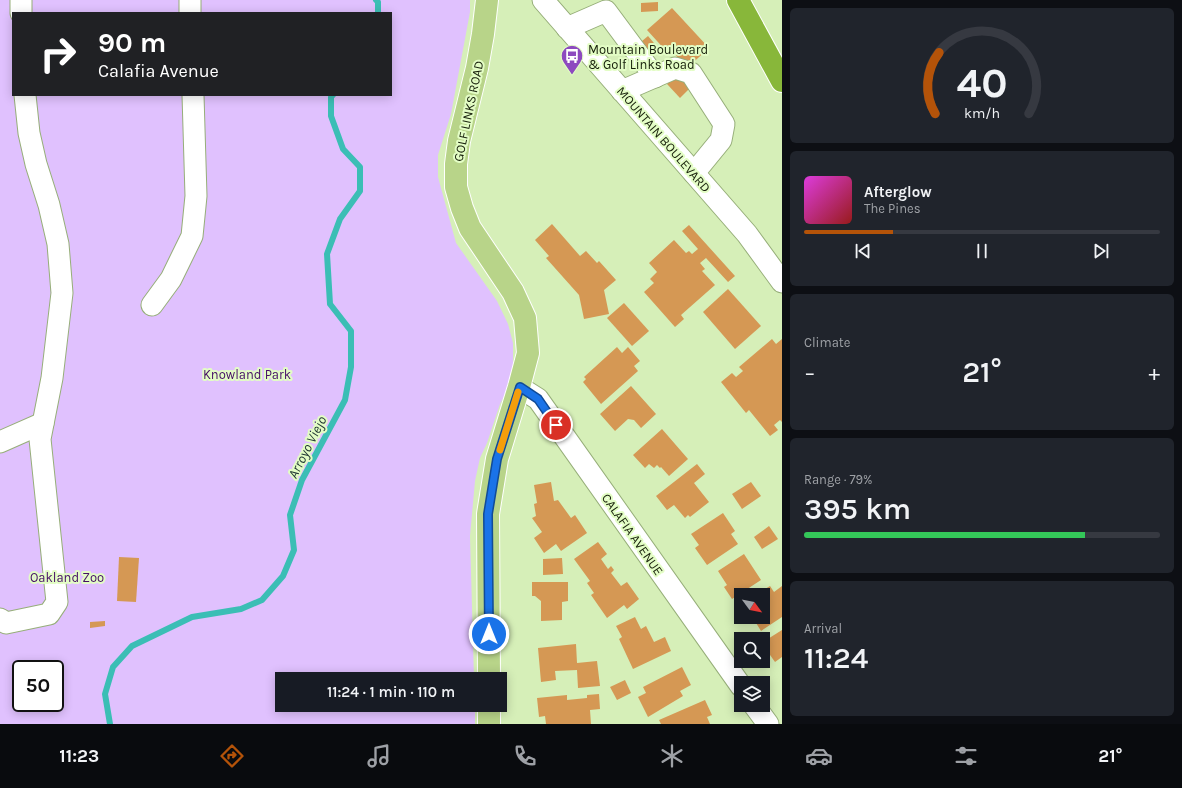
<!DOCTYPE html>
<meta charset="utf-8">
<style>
body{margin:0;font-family:Karla,sans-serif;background:#20242c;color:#f1f3f6;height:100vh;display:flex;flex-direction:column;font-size:15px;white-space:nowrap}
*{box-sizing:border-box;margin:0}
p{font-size:13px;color:#9ea1a6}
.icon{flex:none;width:22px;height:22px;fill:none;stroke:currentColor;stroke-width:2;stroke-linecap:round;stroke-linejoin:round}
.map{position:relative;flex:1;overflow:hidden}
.panel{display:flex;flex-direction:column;gap:8px;padding:8px;background:#0d0f14;width:400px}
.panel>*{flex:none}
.top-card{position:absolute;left:12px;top:12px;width:380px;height:84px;border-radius:0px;box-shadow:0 2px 10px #0003;background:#202124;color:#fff;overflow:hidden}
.needle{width:26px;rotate:122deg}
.tools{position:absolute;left:734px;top:588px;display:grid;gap:8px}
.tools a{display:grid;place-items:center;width:36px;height:36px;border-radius:0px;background:#171b24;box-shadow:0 2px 10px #0003;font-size:20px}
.speed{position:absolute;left:12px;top:660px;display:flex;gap:8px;font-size:20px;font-weight:700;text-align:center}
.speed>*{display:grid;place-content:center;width:52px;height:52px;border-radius:50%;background:#171b24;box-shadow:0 2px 10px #0003;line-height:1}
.speed .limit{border:2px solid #111;border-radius:6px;background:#fff;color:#111}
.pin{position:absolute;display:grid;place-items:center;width:34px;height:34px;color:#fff;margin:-17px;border:2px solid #fff;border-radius:50%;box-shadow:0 1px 4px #0007}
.me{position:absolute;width:44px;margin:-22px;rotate:0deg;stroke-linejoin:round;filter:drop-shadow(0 0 3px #0008)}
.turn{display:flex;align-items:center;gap:14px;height:84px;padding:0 20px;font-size:18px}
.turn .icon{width:52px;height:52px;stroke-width:2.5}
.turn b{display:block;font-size:28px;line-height:34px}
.big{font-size:30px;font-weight:600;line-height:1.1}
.panel .widget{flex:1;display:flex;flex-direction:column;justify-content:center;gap:6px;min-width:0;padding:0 14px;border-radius:6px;background:#20242c}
.panel .dial{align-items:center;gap:0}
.dial svg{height:104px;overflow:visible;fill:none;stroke:#363941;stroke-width:7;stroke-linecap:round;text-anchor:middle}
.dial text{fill:#f1f3f6;stroke:none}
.song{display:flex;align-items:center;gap:12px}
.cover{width:48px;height:48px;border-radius:6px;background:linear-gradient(135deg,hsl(300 70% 55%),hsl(0 70% 35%))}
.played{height:4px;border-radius:2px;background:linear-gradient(90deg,#b45309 25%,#363941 25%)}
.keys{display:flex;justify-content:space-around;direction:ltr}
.heat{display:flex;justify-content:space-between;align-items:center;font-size:22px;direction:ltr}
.charge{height:6px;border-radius:3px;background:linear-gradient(90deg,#34c759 79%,#363941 0)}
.trip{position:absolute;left:275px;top:672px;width:232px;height:40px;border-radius:0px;background:#171b24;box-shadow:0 2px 10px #0003;font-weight:600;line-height:40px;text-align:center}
.tab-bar{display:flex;height:64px;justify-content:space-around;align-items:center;background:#090b0e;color:#9ea1a6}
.tab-bar .icon{width:28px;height:28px}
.tab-bar .current{color:#b45309}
.tab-bar b{font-size:18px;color:#f1f3f6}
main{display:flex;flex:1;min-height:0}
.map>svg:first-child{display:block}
.green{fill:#e0c1fe;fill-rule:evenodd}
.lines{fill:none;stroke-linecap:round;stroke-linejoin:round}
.stream{stroke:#3bbeb5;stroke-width:6}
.building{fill:#d59854}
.minor-casing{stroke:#96ae79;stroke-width:23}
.major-casing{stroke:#fff;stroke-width:24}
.highway-casing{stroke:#fff;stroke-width:24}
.minor{stroke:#fff;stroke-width:21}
.major{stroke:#b8d489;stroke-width:22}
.highway{stroke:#88b73a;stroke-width:22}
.route-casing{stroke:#114b97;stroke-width:10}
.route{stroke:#1a73e8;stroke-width:7}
.slow{stroke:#f59e0b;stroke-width:7}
.labels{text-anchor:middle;stroke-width:4;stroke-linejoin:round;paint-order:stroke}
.poi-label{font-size:13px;fill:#161f0a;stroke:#e3fdc5;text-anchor:start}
.street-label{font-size:13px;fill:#161f0a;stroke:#e3fdc5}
.park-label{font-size:13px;fill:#450e66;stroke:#e3fdc5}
.water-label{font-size:14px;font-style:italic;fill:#1e3432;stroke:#e3fdc5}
</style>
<main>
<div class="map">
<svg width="782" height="724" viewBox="0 0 782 724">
<rect width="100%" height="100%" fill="#d6efb8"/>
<path class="green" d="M0,0H470V12L451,114L438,155V177L456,243L497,301L508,324L513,343V370L508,389L500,404L487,443L480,458L475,481L470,536L474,679H282V705H475V724H0ZM13,13H391V95H13ZM21,669H55V703H21Z"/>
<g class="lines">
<g class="stream">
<path d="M376,0L378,2V13"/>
<path d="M110,724L105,694L113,667L132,646L192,617L241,609L262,600L283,576L294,550L290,515L302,480L345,400L351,367V331L330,304L327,254L340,219L360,191V167L343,149L331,116V97L333,95"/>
</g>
</g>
<g class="building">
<path d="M658,2V11L641,12V3Z"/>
<path d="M672,8L709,48L687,68L672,51L676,48L674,46L667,52L647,30Z"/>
<path d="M648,36L659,49L647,60L635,47Z"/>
<path d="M681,72L693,85L680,98L667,84Z"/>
<path d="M552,224L580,256L586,251L597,263L599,261L616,280L604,290L609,314L584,319L579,295L546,258L549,256L535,240Z"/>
<path d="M689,225L735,276L728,282L706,258L700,263L705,269L702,271L715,285L681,315L684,319L675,327L644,292L654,283L650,279L657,272L649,263L674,240L686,253L689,251L692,254L698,249L682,231Z"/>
<path d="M728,289L761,326L735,349L703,312Z"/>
<path d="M624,303L649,331L632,346L607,318Z"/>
<path d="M772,339L776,344L782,339V422L780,420L774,425L778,430L770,436L749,410L746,413L721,382L732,373L736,377L743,371L739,367Z"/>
<path d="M617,347L622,353L628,347L640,361L634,366L638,371L601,404L583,382L586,379L584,377Z"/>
<path d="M631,386L656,414L641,428L634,420L628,419L615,431L600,414Z"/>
<path d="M662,429L688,459L669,476L661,467L660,468L657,465L654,468L649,464L645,468L633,455Z"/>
<path d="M697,464L705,474L694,483L709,502L690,517L688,515L685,518L674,505L667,510L656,496Z"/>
<path d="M551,482L554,501L558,500L571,518L575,515L587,533L561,551L556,544L544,553L534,538L542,532L532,518L536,516L534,504L537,503L534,485Z"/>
<path d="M751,482L761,496L742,509L732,494Z"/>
<path d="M723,513L735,531L731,534L738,544L707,565L695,548L699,545L691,534Z"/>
<path d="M769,526L778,539L762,549L754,537Z"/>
<path d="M598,542L607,554L601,559L608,569L611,566L614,570L611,573L621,586L627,582L639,599L627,609L624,605L607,618L591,595L594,593L587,583L590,581L574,559Z"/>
<path d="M744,554L761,580L732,599L724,587L727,585L718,571Z"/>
<path d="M119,557L139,558L136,602L117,601Z"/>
<path d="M562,558L563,574L543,575V559Z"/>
<path d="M532,582H568V601L562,602V620L541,621V601L535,596H532Z"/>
<path d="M770,586L774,592L782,586V617L761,631L753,618L755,617H763V595H755Z"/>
<path d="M635,617L641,629L646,626L654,642L665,637L671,651L633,669L619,639L622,637L616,626Z"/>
<path d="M105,621V626L90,628V622Z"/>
<path d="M782,630V657L775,662L763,645V642Z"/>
<path d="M576,644L577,663L597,661L600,686L578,688L577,670L555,671L556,680L541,682L538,648Z"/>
<path d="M682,667L691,685L680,691L683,696L648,717L638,697L646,693L643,687Z"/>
<path d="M625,680L631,693L617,700L610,687Z"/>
<path d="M599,694L600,709L590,710L591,724H546L545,716L539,717L537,698L567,695V700L587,698V695Z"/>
<path d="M705,700L712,715L707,717L710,724H661L659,720Z"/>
</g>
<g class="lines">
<g class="minor-casing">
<g id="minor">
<path d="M21,0V13"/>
<path d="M190,0V13"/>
<path d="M543,0L747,234L782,282"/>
<path d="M567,28L606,11L655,77"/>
<path d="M622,91L675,68L691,73L724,124L721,140L694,173"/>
<path d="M152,305L171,279L192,236L196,196L193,95"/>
<path d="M519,387L538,399L741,686"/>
<path d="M0,442L43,423"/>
<path d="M0,619L6,623L49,614L57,602L40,439L52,378L62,293L58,244L49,205L36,164L29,133L25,95"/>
<path d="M754,705L768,724"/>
</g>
</g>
<g class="major-casing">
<g id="major">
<path d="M487,0L483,34L477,68L459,141L456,164V187L462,208L470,228L513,292L525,318L528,353L519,387L497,459L488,514L489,679"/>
<path d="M489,705V724"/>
</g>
</g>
<g class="highway-casing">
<path id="highway" d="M738,0L782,81"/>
</g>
<use href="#minor" class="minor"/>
<use href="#major" class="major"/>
<use href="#highway" class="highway"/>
</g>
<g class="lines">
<g class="route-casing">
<path id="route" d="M489,634L488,514L497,459L520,387L538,399L556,425"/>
</g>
<use href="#route" class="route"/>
<path class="slow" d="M500,450L518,392"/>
</g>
<defs>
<g id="bus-pin" transform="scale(1.15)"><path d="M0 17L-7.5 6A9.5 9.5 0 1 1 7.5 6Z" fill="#8d4abf" stroke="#e3fdc5"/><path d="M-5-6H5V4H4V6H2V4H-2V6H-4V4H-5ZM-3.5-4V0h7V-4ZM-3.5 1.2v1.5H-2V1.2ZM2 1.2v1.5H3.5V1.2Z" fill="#fff"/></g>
</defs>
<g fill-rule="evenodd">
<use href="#bus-pin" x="572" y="56"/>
</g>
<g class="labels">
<g class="poi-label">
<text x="588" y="54">Mountain Boulevard<tspan x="588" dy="15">&amp; Golf Links Road</tspan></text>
</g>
<g class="street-label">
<text transform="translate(468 111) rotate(-78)" y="5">GOLF LINKS ROAD</text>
<text transform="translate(664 139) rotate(49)" y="5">MOUNTAIN BOULEVARD</text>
<text transform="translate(633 534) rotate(55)" y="5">CALAFIA AVENUE</text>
</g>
<g class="park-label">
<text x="247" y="379">Knowland Park</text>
<text x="67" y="582">Oakland Zoo</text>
</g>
<g class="water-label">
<text transform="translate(307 447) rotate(-63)" y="5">Arroyo Viejo</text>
</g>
</g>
</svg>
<div class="tools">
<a><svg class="needle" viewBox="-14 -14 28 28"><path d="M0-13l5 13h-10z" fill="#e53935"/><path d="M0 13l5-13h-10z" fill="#9ea1a6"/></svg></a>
<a><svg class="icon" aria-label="search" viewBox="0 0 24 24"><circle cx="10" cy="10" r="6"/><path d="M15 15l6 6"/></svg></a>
<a><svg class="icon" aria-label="layers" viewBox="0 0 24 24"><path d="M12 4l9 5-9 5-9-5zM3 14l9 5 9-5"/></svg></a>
</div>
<div class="speed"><div class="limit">50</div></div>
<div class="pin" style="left:556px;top:425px;background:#d93025"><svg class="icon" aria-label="arrive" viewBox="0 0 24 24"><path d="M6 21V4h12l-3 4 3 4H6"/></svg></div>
<svg class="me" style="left:489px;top:634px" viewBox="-20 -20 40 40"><circle r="17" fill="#1a73e8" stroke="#fff" stroke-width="3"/><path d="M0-11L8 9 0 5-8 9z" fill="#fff"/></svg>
<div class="trip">11:24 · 1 min · 110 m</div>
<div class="top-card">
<div class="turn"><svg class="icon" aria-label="right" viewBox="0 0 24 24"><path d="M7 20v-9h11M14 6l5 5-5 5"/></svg><div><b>90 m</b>Calafia Avenue</div></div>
</div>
</div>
<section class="panel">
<div class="widget dial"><svg viewBox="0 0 100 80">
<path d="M14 69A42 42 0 1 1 86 69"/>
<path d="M14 69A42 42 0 0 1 17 22" stroke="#b45309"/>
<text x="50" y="56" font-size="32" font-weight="700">40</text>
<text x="50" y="72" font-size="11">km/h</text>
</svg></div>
<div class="widget">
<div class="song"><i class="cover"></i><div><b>Afterglow</b><p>The Pines</p></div></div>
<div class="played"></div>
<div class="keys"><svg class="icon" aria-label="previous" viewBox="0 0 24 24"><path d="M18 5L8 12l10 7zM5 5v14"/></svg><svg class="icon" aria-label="pause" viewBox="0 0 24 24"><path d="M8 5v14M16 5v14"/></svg><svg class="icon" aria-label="next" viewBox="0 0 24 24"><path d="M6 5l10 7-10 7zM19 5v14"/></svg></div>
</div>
<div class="widget"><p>Climate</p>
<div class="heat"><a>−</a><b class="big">21°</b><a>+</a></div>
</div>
<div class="widget"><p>Range · 79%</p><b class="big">395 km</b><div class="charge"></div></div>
<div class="widget"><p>Arrival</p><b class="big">11:24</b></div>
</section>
</main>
<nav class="tab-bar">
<b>11:23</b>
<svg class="icon current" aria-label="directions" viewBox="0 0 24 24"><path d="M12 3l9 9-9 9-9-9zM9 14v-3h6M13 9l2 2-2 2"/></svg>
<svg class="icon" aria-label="music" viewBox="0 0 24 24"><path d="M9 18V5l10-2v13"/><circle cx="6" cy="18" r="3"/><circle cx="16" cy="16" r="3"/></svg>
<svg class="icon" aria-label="phone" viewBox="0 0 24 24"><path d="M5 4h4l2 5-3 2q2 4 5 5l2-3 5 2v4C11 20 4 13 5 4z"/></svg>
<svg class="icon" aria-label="climate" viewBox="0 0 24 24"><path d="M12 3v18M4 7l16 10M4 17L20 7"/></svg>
<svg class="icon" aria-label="car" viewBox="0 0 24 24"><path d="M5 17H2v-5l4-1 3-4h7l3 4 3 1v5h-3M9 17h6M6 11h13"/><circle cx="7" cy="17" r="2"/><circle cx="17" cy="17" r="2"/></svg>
<svg class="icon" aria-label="filters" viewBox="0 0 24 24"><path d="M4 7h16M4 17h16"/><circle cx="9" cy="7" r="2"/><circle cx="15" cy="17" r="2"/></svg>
<b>21°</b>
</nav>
